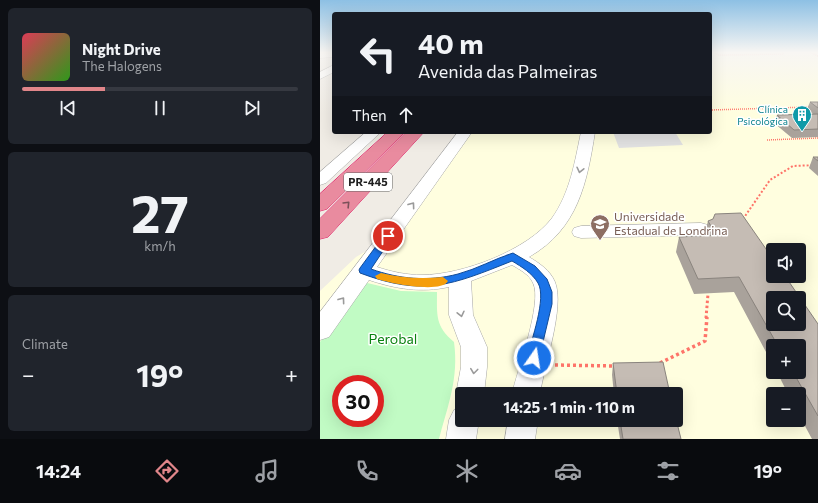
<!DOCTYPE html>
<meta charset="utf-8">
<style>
body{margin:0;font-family:Commissioner,sans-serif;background:#20242c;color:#f1f3f6;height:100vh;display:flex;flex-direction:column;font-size:15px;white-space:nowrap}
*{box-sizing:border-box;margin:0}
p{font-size:13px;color:#9ea1a6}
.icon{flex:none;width:22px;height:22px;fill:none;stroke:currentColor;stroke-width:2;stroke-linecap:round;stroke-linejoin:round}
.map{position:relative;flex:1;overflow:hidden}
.side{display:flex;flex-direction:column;gap:8px;padding:8px;background:#0d0f14;width:320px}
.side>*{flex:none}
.guide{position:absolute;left:12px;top:12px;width:380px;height:122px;border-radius:4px;box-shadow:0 4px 16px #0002;background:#171b24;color:#f1f3f6;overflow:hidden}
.tools{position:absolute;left:446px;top:243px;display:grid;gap:8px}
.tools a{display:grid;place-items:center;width:40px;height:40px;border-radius:4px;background:#171b24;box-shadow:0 4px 16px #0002;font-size:20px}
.speed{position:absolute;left:12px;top:375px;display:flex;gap:8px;font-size:20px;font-weight:700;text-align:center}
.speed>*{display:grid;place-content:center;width:52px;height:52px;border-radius:50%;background:#171b24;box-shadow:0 4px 16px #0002;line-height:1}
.speed .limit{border:6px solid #d22;background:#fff;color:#111}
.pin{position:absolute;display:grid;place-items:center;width:34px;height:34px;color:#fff;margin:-17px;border:2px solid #fff;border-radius:50%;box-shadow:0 1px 4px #0007}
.me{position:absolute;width:44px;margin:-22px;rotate:13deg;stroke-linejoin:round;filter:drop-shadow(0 0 3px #0008)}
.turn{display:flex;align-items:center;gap:14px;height:84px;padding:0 20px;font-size:18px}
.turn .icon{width:52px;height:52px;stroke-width:2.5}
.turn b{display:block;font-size:28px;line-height:34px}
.then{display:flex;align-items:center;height:38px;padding:0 20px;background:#0003;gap:8px;font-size:15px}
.big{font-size:30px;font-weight:700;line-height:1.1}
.side .widget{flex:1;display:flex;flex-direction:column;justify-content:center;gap:6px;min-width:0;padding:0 14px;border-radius:6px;background:#20242c}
.side .dial{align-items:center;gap:0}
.dial b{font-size:52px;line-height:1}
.song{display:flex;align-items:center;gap:12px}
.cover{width:48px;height:48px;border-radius:6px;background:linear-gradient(135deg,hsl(350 70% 55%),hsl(110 70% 35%))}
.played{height:4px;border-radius:2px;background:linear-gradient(90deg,#e1868a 30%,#363941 30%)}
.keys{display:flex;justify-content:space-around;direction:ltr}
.heat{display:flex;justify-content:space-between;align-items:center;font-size:22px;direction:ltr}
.trip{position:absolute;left:135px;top:387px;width:228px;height:40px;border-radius:4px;background:#171b24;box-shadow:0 4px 16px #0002;font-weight:700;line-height:40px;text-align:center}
.tab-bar{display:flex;height:64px;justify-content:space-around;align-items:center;background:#090b0e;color:#9ea1a6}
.tab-bar .icon{width:28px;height:28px}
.tab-bar .current{color:#e1868a}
.tab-bar b{font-size:18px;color:#f1f3f6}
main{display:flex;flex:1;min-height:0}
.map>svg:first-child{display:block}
.education{fill:#fffedf;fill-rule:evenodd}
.park{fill:#c1fbc4;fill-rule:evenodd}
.parking{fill:#e3e3e3}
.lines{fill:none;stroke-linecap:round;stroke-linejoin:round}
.minor-casing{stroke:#a6a6a6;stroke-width:1}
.highway-casing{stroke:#e02067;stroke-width:1}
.path-far3{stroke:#fe7469;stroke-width:1.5;stroke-dasharray:1 1;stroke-linecap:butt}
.path-far2{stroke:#fe7469;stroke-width:2;stroke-dasharray:2 2;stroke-linecap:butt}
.path-far1{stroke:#fe7469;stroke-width:3;stroke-dasharray:2.5 2.5;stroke-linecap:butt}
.path{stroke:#fe7469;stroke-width:3.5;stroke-dasharray:3 3;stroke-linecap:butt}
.minor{fill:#fff;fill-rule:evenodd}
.highway{fill:#e98b9f;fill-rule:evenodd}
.wall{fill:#a9a29b}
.building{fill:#c5bcb4;stroke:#8a847e;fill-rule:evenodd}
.oneway{stroke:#9a9a9a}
.oneway2{stroke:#7a5059}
.route{fill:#1a73e8;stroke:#114b97}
.slow{fill:#f59e0b}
.labels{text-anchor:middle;stroke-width:3;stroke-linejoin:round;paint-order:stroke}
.far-culture-label{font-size:10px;fill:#0d838f;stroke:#fff;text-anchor:end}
.shield{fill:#fff;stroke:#626262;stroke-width:1}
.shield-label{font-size:11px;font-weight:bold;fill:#1f1f1f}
.education-label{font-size:12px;fill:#785e54;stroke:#fff;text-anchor:start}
.near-park-label{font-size:14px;fill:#09820f;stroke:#fff}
</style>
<main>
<section class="side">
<div class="widget">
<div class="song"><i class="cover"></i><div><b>Night Drive</b><p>The Halogens</p></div></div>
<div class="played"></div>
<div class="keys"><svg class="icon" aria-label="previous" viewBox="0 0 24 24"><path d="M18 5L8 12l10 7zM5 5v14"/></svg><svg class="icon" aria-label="pause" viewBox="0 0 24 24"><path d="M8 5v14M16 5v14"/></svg><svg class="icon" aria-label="next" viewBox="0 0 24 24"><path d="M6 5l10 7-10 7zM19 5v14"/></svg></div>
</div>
<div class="widget dial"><b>27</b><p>km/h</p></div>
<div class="widget"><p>Climate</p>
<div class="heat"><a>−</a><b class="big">19°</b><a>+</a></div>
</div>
</section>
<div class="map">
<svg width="498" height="439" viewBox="0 0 498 439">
<rect width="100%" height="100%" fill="#f0ece5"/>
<path class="education" d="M390,52H498V439H0V291L36,257L77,233L150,132H390ZM453,250H479V276H453ZM453,298H479V324H453ZM453,346H479V372H453ZM21,384H55V418H21ZM142,394H356V420H142ZM453,394H479V420H453Z"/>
<path class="park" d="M43,282L81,291L117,292C117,315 115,326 134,342C139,378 128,405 119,439H0V342ZM21,384H55V418H21Z"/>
<path class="parking" d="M293,132H355L363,145L299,148Z"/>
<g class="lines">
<g class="minor-casing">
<g id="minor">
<path d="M0,52H14V57L0,58Z"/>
<path d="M14,65V72L0,79V72Z"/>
<path d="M46,132H61L6,183L0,185V172Z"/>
<path d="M138,132H152L57,267C72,272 87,275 102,275C142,275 208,250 232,218C250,193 255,161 261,132H275C267,183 258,229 209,257C219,263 230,270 235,282C245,307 224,366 220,394H192C197,371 223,302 213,283C210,275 199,269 192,265L151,281L153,315L167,347V367L164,394H142V404L136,394L141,367V347L129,315V287C101,293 76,289 49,280L9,337L0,340V312Z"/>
<path d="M381,223L388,225L390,229L388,233L381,235L261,238L254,236L252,232L254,228L261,226Z"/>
<path d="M142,406V420H159L156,439H126L129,420L134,410Z"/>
<path d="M188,420H218L215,439H185Z"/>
</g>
</g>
<g class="highway-casing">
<g id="highway">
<path d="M68,132H85L7,209L0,211V194Z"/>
<path d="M87,132H104L8,237L0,239V219Z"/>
</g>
</g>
<g class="path-far3">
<path d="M393,52L399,55L464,54L462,52"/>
<path d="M490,52L498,56"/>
<path d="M390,110L490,107"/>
<path d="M447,140L498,138"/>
</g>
<path class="path-far2" d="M423,219L450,180L473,166L498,165"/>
<path class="path-far1" d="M386,318L388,294"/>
<g class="path">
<path d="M340,363L385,341L387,317"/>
<path d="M235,365L296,366"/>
</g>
<use href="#minor" class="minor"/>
<use href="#highway" class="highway"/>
</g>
<g class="wall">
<path d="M490,102H498V137L472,138L454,123L457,115L493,114L487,109Z"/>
<path d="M493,157H498V176L489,168Z"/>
<path d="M388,221L498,324V439H492L479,415V394H468L457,372H479V346H453V365L414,292L374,294L356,252L359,237L384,236Z"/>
<path d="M293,363L350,394H294L292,375Z"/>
<path d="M297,420H356L361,439H300Z"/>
</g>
<g class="building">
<path d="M490,102H498V108Z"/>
<path d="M498,114V129L474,130L457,115Z"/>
<path d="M493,157H498V161Z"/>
<path d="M421,213L453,259V276H465L498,324V416L473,372H479V346H458L419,277L378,279L359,237L396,235L388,221L393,219L395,214ZM453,298H479V324H453Z"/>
<path d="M343,362L350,394H297L293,363Z"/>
<path d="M356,419L361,439H303L300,420H356Z"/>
</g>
<defs><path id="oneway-chevron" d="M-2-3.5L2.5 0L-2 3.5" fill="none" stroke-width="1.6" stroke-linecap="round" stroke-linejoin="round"/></defs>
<g class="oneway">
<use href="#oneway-chevron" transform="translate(260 170) rotate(103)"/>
<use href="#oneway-chevron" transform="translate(92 205) rotate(-54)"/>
<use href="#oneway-chevron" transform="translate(22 300) rotate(-54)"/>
<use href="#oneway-chevron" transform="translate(141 314) rotate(77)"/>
<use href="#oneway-chevron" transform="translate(154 371) rotate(97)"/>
</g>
<use class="oneway2" href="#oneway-chevron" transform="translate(27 204) rotate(-46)"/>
<linearGradient id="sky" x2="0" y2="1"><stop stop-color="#8dc0e4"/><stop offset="0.46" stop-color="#f8f6f3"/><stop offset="1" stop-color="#f8f6f3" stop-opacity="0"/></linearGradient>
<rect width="498" height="114" fill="url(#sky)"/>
<path class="route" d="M68,233L73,236L51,269C79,279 108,282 138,274C157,269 174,259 193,253L215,266L227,279L232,292V304L218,363L214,364L209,363L207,358C211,341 227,298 218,283C212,273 202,267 192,261C132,285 104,297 40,273L39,270L40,268L65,234Z"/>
<path class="slow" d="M61,273C82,278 101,279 123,277L128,281C121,294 69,283 57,279L55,276Z"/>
<defs>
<g id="building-pin" transform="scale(1)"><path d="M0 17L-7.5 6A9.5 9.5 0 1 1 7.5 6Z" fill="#0f9aa8" stroke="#fff"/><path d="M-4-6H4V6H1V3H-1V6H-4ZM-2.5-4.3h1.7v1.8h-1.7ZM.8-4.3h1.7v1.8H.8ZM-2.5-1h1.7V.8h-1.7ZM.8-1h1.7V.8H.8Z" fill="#fff"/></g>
<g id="university-pin" transform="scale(1)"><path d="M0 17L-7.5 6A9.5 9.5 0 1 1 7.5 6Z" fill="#8d6e63" stroke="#fff"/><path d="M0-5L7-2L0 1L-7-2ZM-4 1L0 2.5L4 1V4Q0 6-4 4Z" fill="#fff"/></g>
</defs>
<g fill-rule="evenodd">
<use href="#building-pin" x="482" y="115"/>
<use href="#university-pin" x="280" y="224"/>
</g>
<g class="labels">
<g class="far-culture-label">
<text x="468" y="113">Clínica<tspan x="468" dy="12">Psicológica</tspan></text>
</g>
<rect class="shield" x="24" y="173" width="48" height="18" rx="3"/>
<g class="shield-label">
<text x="48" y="186">PR-445</text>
</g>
<g class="education-label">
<text x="294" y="221">Universidade<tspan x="294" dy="14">Estadual de Londrina</tspan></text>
</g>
<g class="near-park-label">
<text x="73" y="344">Perobal</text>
</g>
</g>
</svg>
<div class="tools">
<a><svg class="icon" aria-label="sound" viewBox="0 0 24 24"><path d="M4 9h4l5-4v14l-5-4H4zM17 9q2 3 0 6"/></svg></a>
<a><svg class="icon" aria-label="search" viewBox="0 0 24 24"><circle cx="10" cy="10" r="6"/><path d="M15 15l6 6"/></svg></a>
<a>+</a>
<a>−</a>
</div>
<div class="speed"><div class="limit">30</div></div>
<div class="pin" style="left:68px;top:236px;background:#d93025"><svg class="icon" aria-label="arrive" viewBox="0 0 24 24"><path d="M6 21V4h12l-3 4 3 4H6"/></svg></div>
<svg class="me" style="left:214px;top:358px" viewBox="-20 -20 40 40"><circle r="17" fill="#1a73e8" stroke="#fff" stroke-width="3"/><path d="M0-11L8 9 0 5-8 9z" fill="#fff"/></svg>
<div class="trip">14:25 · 1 min · 110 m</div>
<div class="guide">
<div class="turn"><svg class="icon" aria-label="left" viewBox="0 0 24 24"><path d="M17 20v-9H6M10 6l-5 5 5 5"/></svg><div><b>40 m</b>Avenida das Palmeiras</div></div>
<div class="then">Then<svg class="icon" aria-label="ahead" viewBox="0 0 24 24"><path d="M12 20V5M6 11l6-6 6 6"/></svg></div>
</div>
</div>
</main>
<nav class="tab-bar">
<b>14:24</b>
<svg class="icon current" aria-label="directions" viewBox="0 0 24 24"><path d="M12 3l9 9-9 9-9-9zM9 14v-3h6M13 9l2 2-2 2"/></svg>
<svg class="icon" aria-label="music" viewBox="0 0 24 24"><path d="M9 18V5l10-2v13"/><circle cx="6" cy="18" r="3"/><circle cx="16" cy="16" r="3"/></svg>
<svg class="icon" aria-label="phone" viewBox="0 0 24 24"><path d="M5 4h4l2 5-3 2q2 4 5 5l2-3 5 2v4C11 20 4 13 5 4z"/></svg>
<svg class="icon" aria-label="climate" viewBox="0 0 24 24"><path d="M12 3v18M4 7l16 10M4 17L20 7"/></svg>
<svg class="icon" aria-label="car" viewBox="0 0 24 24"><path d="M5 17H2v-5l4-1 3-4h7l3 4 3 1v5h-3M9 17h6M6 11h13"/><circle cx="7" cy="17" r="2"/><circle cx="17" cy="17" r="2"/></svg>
<svg class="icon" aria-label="filters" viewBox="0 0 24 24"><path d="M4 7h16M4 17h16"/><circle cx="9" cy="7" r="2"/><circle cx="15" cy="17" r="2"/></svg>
<b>19°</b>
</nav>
